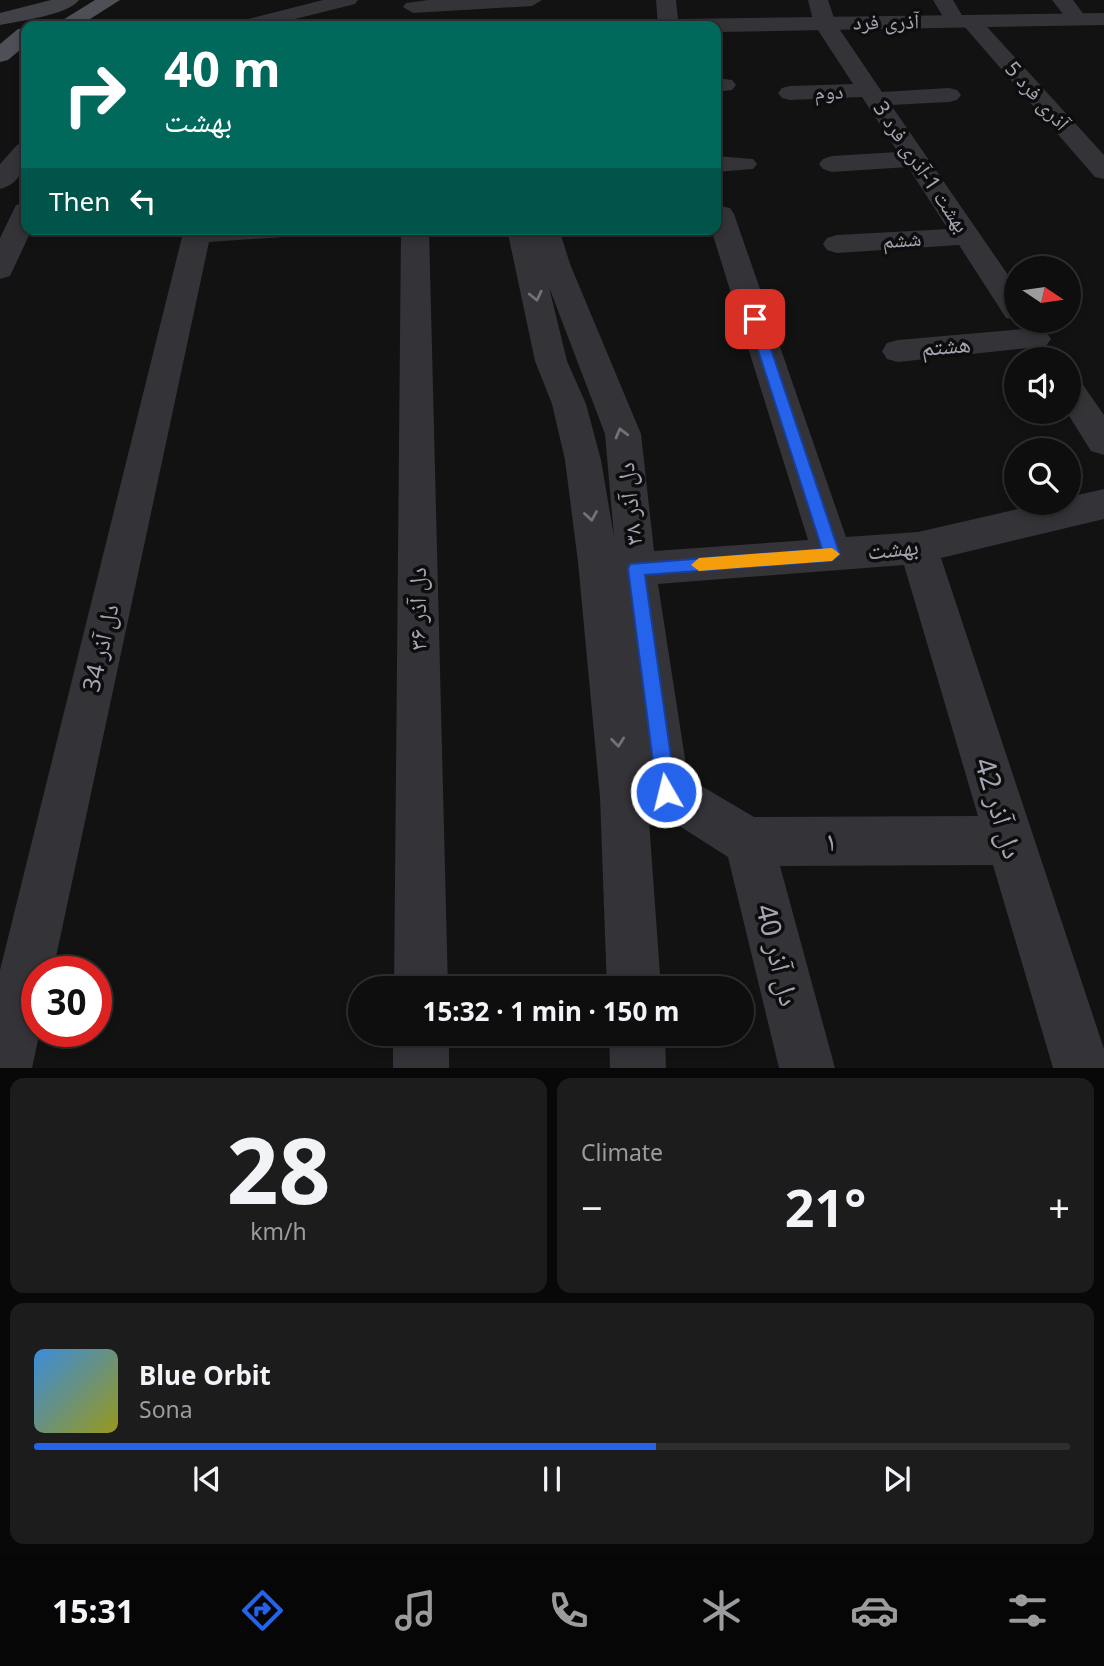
<!DOCTYPE html>
<meta charset="utf-8">
<style>
body{margin:0;font-family:"Noto Sans","Noto Naskh Arabic",sans-serif;background:#1c1c1c;color:#f1f3f6;height:100vh;display:flex;flex-direction:column;font-size:26px;white-space:nowrap}
*{box-sizing:border-box;margin:0}
p{font-size:23px;color:#9b9c9e}
.icon{flex:none;width:38px;height:38px;fill:none;stroke:currentColor;stroke-width:2;stroke-linecap:round;stroke-linejoin:round}
.map{position:relative;height:1068px;overflow:hidden}
.side{display:flex;flex-direction:column;gap:10px;padding:10px;background:#080808;flex:1}
.side>*{flex:none}
.banner{position:absolute;left:21px;top:21px;width:700px;height:214px;border-radius:14px;box-shadow:0 4px 10px #0003,0 0 0 2px #2e2e2e;background:#00695c;color:#fff;overflow:hidden}
.needle{width:46px;rotate:103deg}
.controls{position:absolute;left:1004px;top:256px;display:grid;gap:14px}
.controls a{display:grid;place-items:center;width:77px;height:77px;border-radius:50%;background:#0e0e0e;box-shadow:0 4px 10px #0003,0 0 0 2px #2e2e2e;font-size:35px}
.speed{position:absolute;left:21px;top:956px;display:flex;gap:14px;font-size:35px;font-weight:700;text-align:center}
.speed>*{display:grid;place-content:center;width:91px;height:91px;border-radius:50%;background:#0e0e0e;box-shadow:0 4px 10px #0003,0 0 0 2px #2e2e2e;line-height:1}
.speed .limit{border:10px solid #d22;background:#fff;color:#111}
.pin{position:absolute;display:grid;place-items:center;width:60px;height:60px;color:#fff;margin:-30px;border-radius:14px;box-shadow:0 4px 10px #0006}
.me{position:absolute;width:77px;margin:-38px;rotate:352deg;stroke-linejoin:round;filter:drop-shadow(0 0 5px #0008)}
.turn{display:flex;align-items:center;gap:24px;height:147px;padding:0 28px;font-size:32px}
.turn .icon{width:91px;height:91px;stroke-width:2.5}
.turn b{display:block;font-size:49px;line-height:60px}
.then{display:flex;align-items:center;height:66px;padding:0 28px;background:#0003;gap:14px;font-size:26px}
.big{font-size:52px;font-weight:700;line-height:1.1}
.side .tile{flex:1;display:flex;flex-direction:column;justify-content:center;gap:10px;min-width:0;padding:0 24px;border-radius:14px;background:#1c1c1c}
.side .dial{align-items:center;gap:0}
.dial b{font-size:91px;line-height:1}
.song{display:flex;align-items:center;gap:21px}
.cover{width:84px;height:84px;border-radius:10px;background:linear-gradient(135deg,hsl(210 70% 55%),hsl(60 70% 35%))}
.played{height:7px;border-radius:4px;background:linear-gradient(90deg,#2563eb 60%,#2e2e2e 60%)}
.keys{display:flex;justify-content:space-around;direction:ltr}
.heat{display:flex;justify-content:space-between;align-items:center;font-size:38px;direction:ltr}
.side .tiles{flex:1;display:grid;gap:10px;grid-template-columns:1fr 1fr}
.tile:last-child{grid-column:span 2}
.trip{position:absolute;left:348px;top:976px;width:406px;height:70px;border-radius:35px;background:#0e0e0e;box-shadow:0 4px 10px #0003,0 0 0 2px #2e2e2e;font-weight:700;line-height:70px;text-align:center}
.tab-bar{display:flex;height:112px;justify-content:space-around;align-items:center;background:#060606;color:#9b9c9e}
.tab-bar .icon{width:49px;height:49px}
.tab-bar .current{color:#2563eb}
.tab-bar b{font-size:32px;color:#f1f3f6}
.map>svg:first-child{display:block}
.lines{fill:none;stroke-linecap:round;stroke-linejoin:round}
.minor{fill:#333338;fill-rule:evenodd}
.tertiary{fill:#333338;fill-rule:evenodd}
.secondary{fill:#414148;fill-rule:evenodd}
.primary{fill:#4f4f57;fill-rule:evenodd}
.oneway{stroke:#71727c}
.route{fill:#2563eb;stroke:#184099;stroke-width:2}
.slow{fill:#f59e0b}
.labels{text-anchor:middle;stroke-width:7;stroke-linejoin:round;paint-order:stroke}
.far-street-label{font-size:21px;fill:#a4a5b3;stroke:#0d0d0e}
.street-label{font-size:24px;fill:#a4a5b3;stroke:#0d0d0e}
.near-street-label{font-size:28px;fill:#a4a5b3;stroke:#0d0d0e}
</style>
<div class="map">
<svg width="1104" height="1068" viewBox="0 0 1104 1068">
<rect width="100%" height="100%" fill="#121213"/>
<g class="lines">
<g class="minor">
<path d="M323,0H358L355,4L267,26H232L236,22Z"/>
<path d="M428,0H542L532,6L413,13L403,7L406,3Z"/>
<path d="M808,0H828L836,24L882,92L949,88L957,90L961,95L957,100L949,102L891,105L1017,288V320H1019L1006,318L959,245L837,253L827,250L823,244L827,238L837,235L948,229L908,167L832,172L823,169L819,164L823,159L832,156L898,152L862,97L790,100L782,98L778,93L782,88L790,86L853,84L814,24Z"/>
<path d="M933,0H953L963,17H978L1104,155V179L1095,177L963,25H948Z"/>
<path d="M1052,0H1073L1087,19L1084,23H1070Z"/>
<path d="M639,20H668L679,26H628Z"/>
<path d="M716,78L732,80L736,85L732,90L716,92Z"/>
<path d="M26,142C27,162 23,183 0,189V164L17,145Z"/>
<path d="M716,156L753,159L757,164L753,169L716,172Z"/>
<path d="M26,203V229H32L10,276L0,279V238L16,205Z"/>
<path d="M720,206L730,208L734,214L846,537L918,532L1048,502H1069V497L1104,489V519L941,558L1104,1049V1068H1053L993,865L780,866L835,1068H779L728,857L648,806L661,989H607L600,797L578,562L565,460L552,404L535,361L507,229H559L570,264L641,434L654,551L808,540L711,229H716V207ZM549,287L605,434L614,537L601,460L586,404L567,361ZM904,565L978,816L754,817L688,778L658,584Z"/>
<path d="M184,229H298L294,235L284,237L209,242L53,971H37V1031H40L32,1068H0V970Z"/>
<path d="M401,229H429L448,989H394Z"/>
<path d="M1035,328L1046,332L1051,339L1046,346L898,362L887,359L882,351L887,343L898,340Z"/>
<path d="M1069,378L1081,382L1104,415V455L1091,451L1066,411H1069Z"/>
<rect x="393" y="1034" width="56" height="34"/>
<path d="M609,1034H665L666,1068H610Z"/>
</g>
<path class="tertiary" d="M656,0H676L678,19L1104,13V25L716,32V26H658Z"/>
<path class="secondary" d="M51,0H79C68,15 19,21 0,25V13Z"/>
<g class="primary">
<path d="M95,0H120L79,26H53Z"/>
<path d="M26,28V45L8,60L0,62V44L18,29Z"/>
</g>
</g>
<defs><path id="oneway-chevron" d="M-2-3.5L2.5 0L-2 3.5" fill="none" stroke-width="1.6" stroke-linecap="round" stroke-linejoin="round" transform="scale(1.75)"/></defs>
<g class="oneway">
<use href="#oneway-chevron" transform="translate(536 296) rotate(77)"/>
<use href="#oneway-chevron" transform="translate(621 433) rotate(-105)"/>
<use href="#oneway-chevron" transform="translate(591 516) rotate(81)"/>
<use href="#oneway-chevron" transform="translate(618 742) rotate(84)"/>
</g>
<path class="route" d="M755,315L761,319L840,555L832,561L645,575L676,792L673,798L666,801L659,798L657,792L628,569L630,564L822,549L748,319Z"/>
<path class="slow" d="M832,548L840,554L832,561L699,571L691,565L699,558Z"/>
<g class="labels">
<g class="far-street-label">
<text transform="translate(886 22) rotate(-1)" y="7">آذری فرد</text>
<text transform="translate(829 92) rotate(-2)" y="7">دوم</text>
<text transform="translate(1037 96) rotate(48)" y="7">آذری فرد 5</text>
<text transform="translate(921 167) rotate(56)" y="7">بهشت 1-آذری فرد 3</text>
<text transform="translate(902 240) rotate(-4)" y="7">ششم</text>
</g>
<g class="street-label">
<text transform="translate(946 346) rotate(-5)" y="8">هشتم</text>
<text transform="translate(630 504) rotate(-96)" y="8">دل آذر ۳۸</text>
<text transform="translate(893 549) rotate(-6)" y="8">بهشت</text>
<text transform="translate(418 609) rotate(-90)" y="8">دل آذر ۳۶</text>
<text transform="translate(101 648) rotate(-77)" y="8">دل آذر 34</text>
</g>
<g class="near-street-label">
<text transform="translate(999 808) rotate(73)" y="10">دل آذر 42</text>
<text x="831" y="851">۱</text>
<text transform="translate(778 955) rotate(76)" y="10">دل آذر 40</text>
</g>
</g>
</svg>
<div class="controls">
<a><svg class="needle" viewBox="-14 -14 28 28"><path d="M0-13l5 13h-10z" fill="#e53935"/><path d="M0 13l5-13h-10z" fill="#9b9c9e"/></svg></a>
<a><svg class="icon" aria-label="sound" viewBox="0 0 24 24"><path d="M4 9h4l5-4v14l-5-4H4zM17 9q2 3 0 6"/></svg></a>
<a><svg class="icon" aria-label="search" viewBox="0 0 24 24"><circle cx="10" cy="10" r="6"/><path d="M15 15l6 6"/></svg></a>
</div>
<div class="speed"><div class="limit">30</div></div>
<div class="pin" style="left:755px;top:319px;background:#d93025"><svg class="icon" aria-label="arrive" viewBox="0 0 24 24"><path d="M6 21V4h12l-3 4 3 4H6"/></svg></div>
<svg class="me" style="left:666px;top:792px" viewBox="-20 -20 40 40"><circle r="17" fill="#2563eb" stroke="#fff" stroke-width="3"/><path d="M0-11L8 9 0 5-8 9z" fill="#fff"/></svg>
<div class="trip">15:32 · 1 min · 150 m</div>
<div class="banner">
<div class="turn"><svg class="icon" aria-label="right" viewBox="0 0 24 24"><path d="M7 20v-9h11M14 6l5 5-5 5"/></svg><div><b>40 m</b>بهشت</div></div>
<div class="then">Then<svg class="icon" aria-label="left" viewBox="0 0 24 24"><path d="M17 20v-9H6M10 6l-5 5 5 5"/></svg></div>
</div>
</div>
<section class="side">
<div class="tiles">
<div class="tile dial"><b>28</b><p>km/h</p></div>
<div class="tile"><p>Climate</p>
<div class="heat"><a>−</a><b class="big">21°</b><a>+</a></div>
</div>
<div class="tile">
<div class="song"><i class="cover"></i><div><b>Blue Orbit</b><p>Sona</p></div></div>
<div class="played"></div>
<div class="keys"><svg class="icon" aria-label="previous" viewBox="0 0 24 24"><path d="M18 5L8 12l10 7zM5 5v14"/></svg><svg class="icon" aria-label="pause" viewBox="0 0 24 24"><path d="M8 5v14M16 5v14"/></svg><svg class="icon" aria-label="next" viewBox="0 0 24 24"><path d="M6 5l10 7-10 7zM19 5v14"/></svg></div>
</div>
</div>
</section>
<nav class="tab-bar">
<b>15:31</b>
<svg class="icon current" aria-label="directions" viewBox="0 0 24 24"><path d="M12 3l9 9-9 9-9-9zM9 14v-3h6M13 9l2 2-2 2"/></svg>
<svg class="icon" aria-label="music" viewBox="0 0 24 24"><path d="M9 18V5l10-2v13"/><circle cx="6" cy="18" r="3"/><circle cx="16" cy="16" r="3"/></svg>
<svg class="icon" aria-label="phone" viewBox="0 0 24 24"><path d="M5 4h4l2 5-3 2q2 4 5 5l2-3 5 2v4C11 20 4 13 5 4z"/></svg>
<svg class="icon" aria-label="climate" viewBox="0 0 24 24"><path d="M12 3v18M4 7l16 10M4 17L20 7"/></svg>
<svg class="icon" aria-label="car" viewBox="0 0 24 24"><path d="M5 17H2v-5l4-1 3-4h7l3 4 3 1v5h-3M9 17h6M6 11h13"/><circle cx="7" cy="17" r="2"/><circle cx="17" cy="17" r="2"/></svg>
<svg class="icon" aria-label="filters" viewBox="0 0 24 24"><path d="M4 7h16M4 17h16"/><circle cx="9" cy="7" r="2"/><circle cx="15" cy="17" r="2"/></svg>
</nav>
